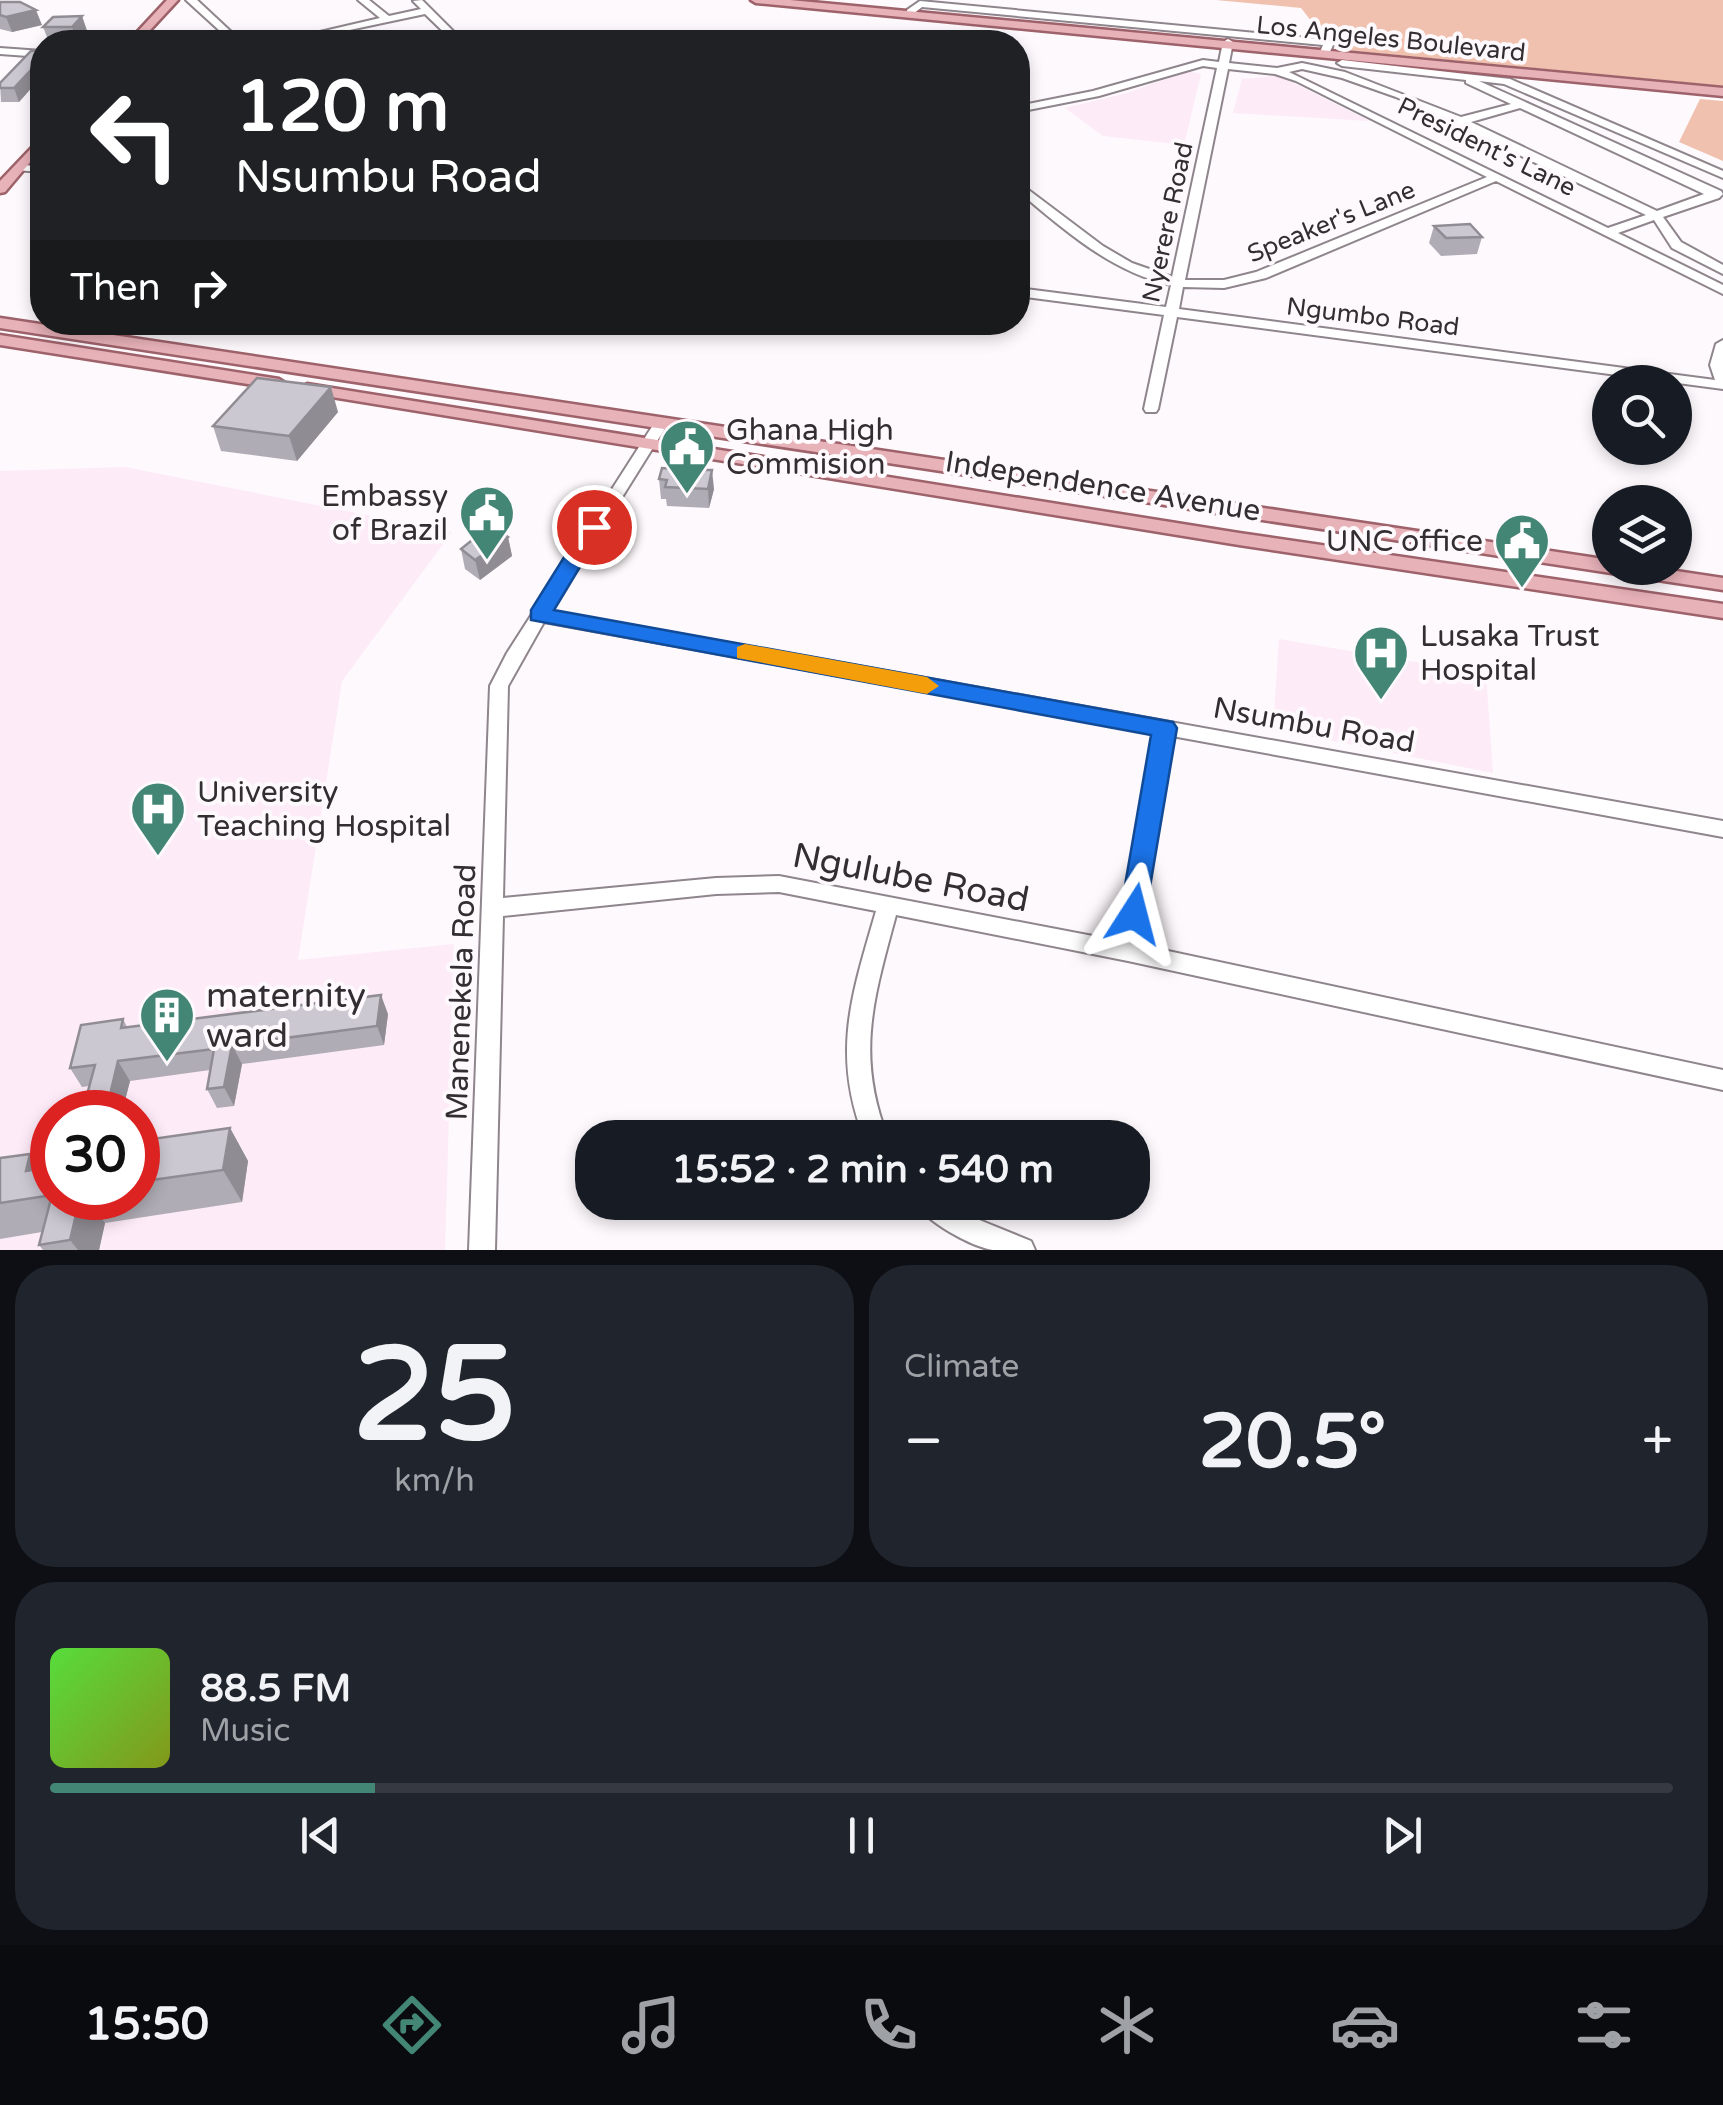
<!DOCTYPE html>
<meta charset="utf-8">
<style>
body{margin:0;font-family:"Varela Round",sans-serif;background:#20242c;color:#f1f3f6;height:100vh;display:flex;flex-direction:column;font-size:38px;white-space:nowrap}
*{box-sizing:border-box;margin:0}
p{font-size:32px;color:#9ea1a6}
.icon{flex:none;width:55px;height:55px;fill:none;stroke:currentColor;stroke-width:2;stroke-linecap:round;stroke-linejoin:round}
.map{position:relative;height:1250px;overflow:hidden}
.panel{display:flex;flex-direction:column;gap:15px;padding:15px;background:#0d0f14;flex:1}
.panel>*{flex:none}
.banner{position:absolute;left:30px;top:30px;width:1000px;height:305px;border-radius:40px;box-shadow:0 5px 15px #0003;background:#202124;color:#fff;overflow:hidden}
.tools{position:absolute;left:1592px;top:365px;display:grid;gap:20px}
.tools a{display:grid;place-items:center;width:100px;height:100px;border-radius:50%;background:#171b24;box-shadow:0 5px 15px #0003;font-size:50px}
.speed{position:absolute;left:30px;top:1090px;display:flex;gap:20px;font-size:50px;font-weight:700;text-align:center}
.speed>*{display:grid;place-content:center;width:130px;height:130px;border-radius:50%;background:#171b24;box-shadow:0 5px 15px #0003;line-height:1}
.speed .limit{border:15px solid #d22;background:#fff;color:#111}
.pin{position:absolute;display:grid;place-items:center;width:85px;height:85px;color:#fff;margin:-42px;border:5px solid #fff;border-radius:50%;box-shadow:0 2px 10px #0007}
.me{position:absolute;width:110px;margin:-55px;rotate:9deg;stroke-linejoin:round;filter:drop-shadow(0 0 8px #0008)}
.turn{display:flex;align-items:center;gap:35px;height:210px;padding:0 40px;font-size:45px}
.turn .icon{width:130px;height:130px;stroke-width:2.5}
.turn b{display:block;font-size:70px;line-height:85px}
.then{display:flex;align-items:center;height:95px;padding:0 40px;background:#0003;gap:20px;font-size:38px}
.big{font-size:75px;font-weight:800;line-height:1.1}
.panel .widget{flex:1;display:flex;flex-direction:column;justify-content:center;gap:15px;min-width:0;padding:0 35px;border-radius:40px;background:#20242c}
.panel .dial{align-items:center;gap:0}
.dial b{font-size:130px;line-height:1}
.song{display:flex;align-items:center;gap:30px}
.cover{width:120px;height:120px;border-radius:15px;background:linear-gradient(135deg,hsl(110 70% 55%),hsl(70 70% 35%))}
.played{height:10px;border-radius:5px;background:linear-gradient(90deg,#448676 20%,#363941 20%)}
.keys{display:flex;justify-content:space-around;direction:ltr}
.heat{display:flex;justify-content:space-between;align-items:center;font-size:55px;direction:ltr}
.panel .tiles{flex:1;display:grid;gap:15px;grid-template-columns:1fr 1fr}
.widget:last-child{grid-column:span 2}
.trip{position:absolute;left:575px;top:1120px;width:575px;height:100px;border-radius:40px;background:#171b24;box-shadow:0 5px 15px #0003;font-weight:800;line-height:100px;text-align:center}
.tabs{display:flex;height:160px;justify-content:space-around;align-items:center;background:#090b0e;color:#9ea1a6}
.tabs .icon{width:70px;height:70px}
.tabs .active{color:#448676}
.tabs b{font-size:45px;color:#f1f3f6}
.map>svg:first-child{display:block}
.built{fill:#fdebf7;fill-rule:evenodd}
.green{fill:#f0c1ae}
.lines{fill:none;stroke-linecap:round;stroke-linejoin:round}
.minor-casing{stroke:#8f858c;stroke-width:4}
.major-casing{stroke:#9e626b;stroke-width:5}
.minor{fill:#fff;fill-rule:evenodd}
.major{fill:#e8b2b9;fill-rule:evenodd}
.wall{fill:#afacb5}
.shaded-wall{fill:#8f8c93}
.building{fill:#ccc8d2;stroke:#8f8c93;stroke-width:2.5}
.route{fill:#1a73e8;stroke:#114b97;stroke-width:2.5}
.slow{fill:#f59e0b}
.labels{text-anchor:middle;stroke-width:8;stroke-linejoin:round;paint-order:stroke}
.far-street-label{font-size:25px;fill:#322e31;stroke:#fef9fc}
.poi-label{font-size:30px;fill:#322e31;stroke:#fef9fc;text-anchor:start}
.street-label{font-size:30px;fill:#322e31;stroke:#fef9fc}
.near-street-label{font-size:35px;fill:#322e31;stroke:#fef9fc}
.near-poi-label{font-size:35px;fill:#322e31;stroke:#fef9fc;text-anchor:start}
</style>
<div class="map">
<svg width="1723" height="1250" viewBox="0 0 1723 1250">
<rect width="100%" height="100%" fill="#fef9fc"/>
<g class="built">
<path d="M1188,71L1201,74L1184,145L1103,136L1065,108L1127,93Z"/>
<path d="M1279,76L1370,121L1233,113L1242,79Z"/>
<path d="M125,467L452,532L342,681L298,960L454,944L445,1250H0V471ZM52,1112H138V1198H52Z"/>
<path d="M1279,639L1486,674L1493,773L1273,729Z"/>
</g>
<g class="green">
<path d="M1216,0H1723V86L1344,50L1345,45L1326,40L1301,8Z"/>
<path d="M1700,99L1723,101V161L1679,142Z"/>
</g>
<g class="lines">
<g class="minor-casing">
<g id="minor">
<path d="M186,0H197L242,42H232Z"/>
<path d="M358,0H369L389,16L421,9L413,1L422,0L464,42H454L425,14L293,42H277L380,18Z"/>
<path d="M920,1L1329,40L1334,43L1328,56L1324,57L1319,54L1323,45L922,7L913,14H907V10Z"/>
<path d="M1228,39L1233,42L1229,63L1277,68L1302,63L1345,72L1461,117L1511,104L1466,83V80L1342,66L1337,63L1342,60L1510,79L1723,171V178L1504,84L1479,81L1721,191L1723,194L1719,198L1663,217L1681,242L1723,265V274L1672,248L1654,220L1618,233L1723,285V294L1496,181L1266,278L1224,288L1183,287L1179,309L1715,380L1710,365L1716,344L1723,340V389L1177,317L1158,409L1156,412H1146L1144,409L1164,315L1018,296V288L1166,307L1171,285C1111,272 1063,229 1018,191V182L1103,246L1132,263L1172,277L1217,68L1203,66L1099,96L1018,112V106L1093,91L1203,60L1219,62L1223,42ZM1228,69L1275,74L1296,81L1487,177L1256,272L1224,280H1185ZM1302,69L1342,78L1396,97L1646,215L1608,228L1289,72ZM1520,108L1704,194L1657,211L1471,122Z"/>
<path d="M0,48L42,51V57L0,54Z"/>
<path d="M19,165L42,166V172L15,170L13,168Z"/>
<path d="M662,418L669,422L551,611L1723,821V837L1172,736L1140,945L1723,1070V1090L1128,961L896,915C874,997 855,1055 888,1138H864C831,1053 852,994 876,911L779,892L716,894L503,916L495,1250H469L490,686L507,653L655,422ZM544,622L1154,733L1119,941L779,876L716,878L503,898L508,686Z"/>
<path d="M916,1202H950L972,1217L1031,1241L1035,1250C1021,1250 1006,1250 993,1250C972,1247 924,1221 916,1202Z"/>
</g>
</g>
<g class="major-casing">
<g id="major">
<path d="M167,0H178L139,42H128Z"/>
<path d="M751,0H790L1723,88V96L756,3Z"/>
<path d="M42,137V148L5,192L0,193V181Z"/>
<path d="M0,318L1610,560V568H1656L1723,578V590L0,328Z"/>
<path d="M0,335L279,379L287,384L279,389L0,345Z"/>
<path d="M307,384L1239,533L1723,604V618L1239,545L301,392L299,389Z"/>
</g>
</g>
<use href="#minor" class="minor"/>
<use href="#major" class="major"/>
</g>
<g class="wall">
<path d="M0,2L42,25L12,32L0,29Z"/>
<path d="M82,16L87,31L77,42H49L43,27Z"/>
<path d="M42,51V76L19,102H1L0,83Z"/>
<path d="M1434,226L1482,237L1477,254L1441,256L1429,243Z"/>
<path d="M338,412L297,461L221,451L213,426Z"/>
<path d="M689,470L714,489L709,508L667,506L666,499H661L659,479Z"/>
<path d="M476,530L508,537L512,556L480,580L465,569L461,549L478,536Z"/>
<path d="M388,1014L384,1045L242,1064L234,1106L217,1108L207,1089L210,1070L130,1081L122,1112H89L84,1106L89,1086L82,1087L70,1068L123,1019L127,1027Z"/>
<path d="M230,1128L248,1161L242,1202L105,1223L99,1250H43L39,1245L42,1232L0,1239V1158L30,1154L52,1198H138V1141Z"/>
</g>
<g class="shaded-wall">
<path d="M36,10L42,25L12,32L6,17Z"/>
<path d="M82,16L87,31L77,42L72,27Z"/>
<path d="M42,58V76L19,102L14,88Z"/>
<path d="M331,387L338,412L297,461L289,436Z"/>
<path d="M712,470L714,489L709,508L708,489Z"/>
<path d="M508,537L512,556L480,580L475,560Z"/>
<path d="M381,995L388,1014L384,1045L377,1026Z"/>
<path d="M232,1045L242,1064L234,1106L224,1087Z"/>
<path d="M118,1061L130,1081L122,1112H114L108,1103Z"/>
<path d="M230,1128L248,1161L242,1202L223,1170Z"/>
<path d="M30,1154L52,1184L26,1171Z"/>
<path d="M80,1198H87L105,1223L99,1250H78L70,1240Z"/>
</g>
<g class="building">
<path d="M0,2H20L36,10L6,17L0,15Z"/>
<path d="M82,16L72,27H43L53,17Z"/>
<path d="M31,51H42V58L14,88H0V83Z"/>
<path d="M1470,224L1482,237L1446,238L1434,226Z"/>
<path d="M257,378L331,387L289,436L213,426Z"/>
<path d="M677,464H688L687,470H712L708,489L665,487L667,480L659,479L662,468L676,469Z"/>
<path d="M489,523L508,537L475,560L461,549L481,533L476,530Z"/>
<path d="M381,995L377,1026L232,1045L224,1087L207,1089L214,1049L118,1061L108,1103L84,1106L95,1065L70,1068L81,1025L123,1019L121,1028Z"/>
<path d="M230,1128L223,1170L138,1182V1141Z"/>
<path d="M30,1154L26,1171L52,1167V1198H80L70,1240L39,1245L52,1195L0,1203V1158Z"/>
</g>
<path class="route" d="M594,520L604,527L554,610L1173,722L1177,728L1144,922H1124L1120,914L1151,735L531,620V610L586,522Z"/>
<path class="slow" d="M745,644L927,677L939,686L927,694L737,658V647Z"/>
<defs>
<g id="civic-pin" transform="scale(2.875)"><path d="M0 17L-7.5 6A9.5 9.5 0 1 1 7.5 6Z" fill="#448676" stroke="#fef9fc"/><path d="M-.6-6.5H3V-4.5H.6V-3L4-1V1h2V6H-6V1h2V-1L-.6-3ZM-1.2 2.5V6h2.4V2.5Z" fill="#fff"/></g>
<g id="hospital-pin" transform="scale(2.875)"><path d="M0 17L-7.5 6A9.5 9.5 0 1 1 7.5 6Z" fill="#448676" stroke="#fef9fc"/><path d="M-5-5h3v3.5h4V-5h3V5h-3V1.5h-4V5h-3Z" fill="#fff"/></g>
<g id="building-pin" transform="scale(2.875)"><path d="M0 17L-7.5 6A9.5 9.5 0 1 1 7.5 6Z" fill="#448676" stroke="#fef9fc"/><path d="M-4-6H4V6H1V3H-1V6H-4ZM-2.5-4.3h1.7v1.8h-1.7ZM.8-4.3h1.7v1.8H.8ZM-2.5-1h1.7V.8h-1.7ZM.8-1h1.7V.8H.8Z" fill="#fff"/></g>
</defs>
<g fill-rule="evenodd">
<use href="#civic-pin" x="687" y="447"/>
<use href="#civic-pin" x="487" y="513"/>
<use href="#civic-pin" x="1522" y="541"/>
<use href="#hospital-pin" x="1381" y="653"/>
<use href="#hospital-pin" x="158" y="809"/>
<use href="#building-pin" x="167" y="1015"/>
</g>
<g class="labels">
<g class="far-street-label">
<text transform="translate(1391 38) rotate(6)" y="9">Los Angeles Boulevard</text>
<text transform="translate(1487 146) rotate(26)" y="9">President's Lane</text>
<text transform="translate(1331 221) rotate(-22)" y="9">Speaker's Lane</text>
<text transform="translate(1167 222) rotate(-78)" y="9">Nyerere Road</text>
<text transform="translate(1373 316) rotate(7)" y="9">Ngumbo Road</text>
</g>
<g class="poi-label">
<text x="726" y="440">Ghana High<tspan x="726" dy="34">Commision</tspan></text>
<text x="448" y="506" text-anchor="end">Embassy<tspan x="448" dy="34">of Brazil</tspan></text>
<text x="1483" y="551" text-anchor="end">UNC office</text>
<text x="1420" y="646">Lusaka Trust<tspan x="1420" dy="34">Hospital</tspan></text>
<text x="197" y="802">University<tspan x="197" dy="34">Teaching Hospital</tspan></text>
</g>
<g class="street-label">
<text transform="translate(1103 486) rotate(9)" y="10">Independence Avenue</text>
<text transform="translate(1314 725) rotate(10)" y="10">Nsumbu Road</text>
<text transform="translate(461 992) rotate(-88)" y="10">Manenekela Road</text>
</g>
<g class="near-street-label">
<text transform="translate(911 877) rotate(11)" y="12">Ngulube Road</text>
</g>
<g class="near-poi-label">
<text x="206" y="1007">maternity<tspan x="206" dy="40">ward</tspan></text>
</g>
</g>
</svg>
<div class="tools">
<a><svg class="icon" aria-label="search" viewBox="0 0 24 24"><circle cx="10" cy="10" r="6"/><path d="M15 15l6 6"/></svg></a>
<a><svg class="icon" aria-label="layers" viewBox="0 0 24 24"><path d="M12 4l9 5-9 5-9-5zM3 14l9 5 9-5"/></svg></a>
</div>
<div class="speed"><div class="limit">30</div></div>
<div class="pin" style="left:594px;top:527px;background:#d93025"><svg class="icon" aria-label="arrive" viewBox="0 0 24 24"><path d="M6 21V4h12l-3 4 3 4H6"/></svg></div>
<svg class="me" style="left:1134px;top:914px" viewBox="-20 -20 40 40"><path d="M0-17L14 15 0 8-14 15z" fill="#1a73e8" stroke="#fff" stroke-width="4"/></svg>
<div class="trip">15:52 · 2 min · 540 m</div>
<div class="banner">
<div class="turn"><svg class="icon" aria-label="left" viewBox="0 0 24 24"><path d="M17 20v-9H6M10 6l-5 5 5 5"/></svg><div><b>120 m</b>Nsumbu Road</div></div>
<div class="then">Then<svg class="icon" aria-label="right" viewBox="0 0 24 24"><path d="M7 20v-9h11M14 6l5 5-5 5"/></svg></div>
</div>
</div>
<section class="panel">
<div class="tiles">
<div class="widget dial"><b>25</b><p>km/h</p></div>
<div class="widget"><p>Climate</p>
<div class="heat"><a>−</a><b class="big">20.5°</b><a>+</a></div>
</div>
<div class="widget">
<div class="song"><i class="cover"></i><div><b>88.5 FM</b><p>Music</p></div></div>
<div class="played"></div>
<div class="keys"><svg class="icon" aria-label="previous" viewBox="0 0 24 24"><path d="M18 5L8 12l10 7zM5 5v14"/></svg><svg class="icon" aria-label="pause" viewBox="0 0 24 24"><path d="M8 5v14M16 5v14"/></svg><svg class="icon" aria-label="next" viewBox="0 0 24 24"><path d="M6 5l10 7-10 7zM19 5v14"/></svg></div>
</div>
</div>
</section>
<nav class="tabs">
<b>15:50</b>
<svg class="icon active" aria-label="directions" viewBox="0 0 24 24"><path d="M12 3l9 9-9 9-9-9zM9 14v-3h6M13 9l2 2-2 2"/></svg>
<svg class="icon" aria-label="music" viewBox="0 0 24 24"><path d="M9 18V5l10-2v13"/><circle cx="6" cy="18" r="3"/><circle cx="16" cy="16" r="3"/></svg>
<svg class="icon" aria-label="phone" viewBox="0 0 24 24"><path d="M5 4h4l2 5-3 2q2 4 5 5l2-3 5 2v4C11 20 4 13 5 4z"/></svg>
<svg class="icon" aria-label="climate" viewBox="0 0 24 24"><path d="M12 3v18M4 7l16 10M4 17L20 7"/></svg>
<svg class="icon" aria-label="car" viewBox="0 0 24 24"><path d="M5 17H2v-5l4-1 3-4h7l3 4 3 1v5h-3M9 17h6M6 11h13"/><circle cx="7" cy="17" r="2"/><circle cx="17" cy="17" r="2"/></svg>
<svg class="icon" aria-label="filters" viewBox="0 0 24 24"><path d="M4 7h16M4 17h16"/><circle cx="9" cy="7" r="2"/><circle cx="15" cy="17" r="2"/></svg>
</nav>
